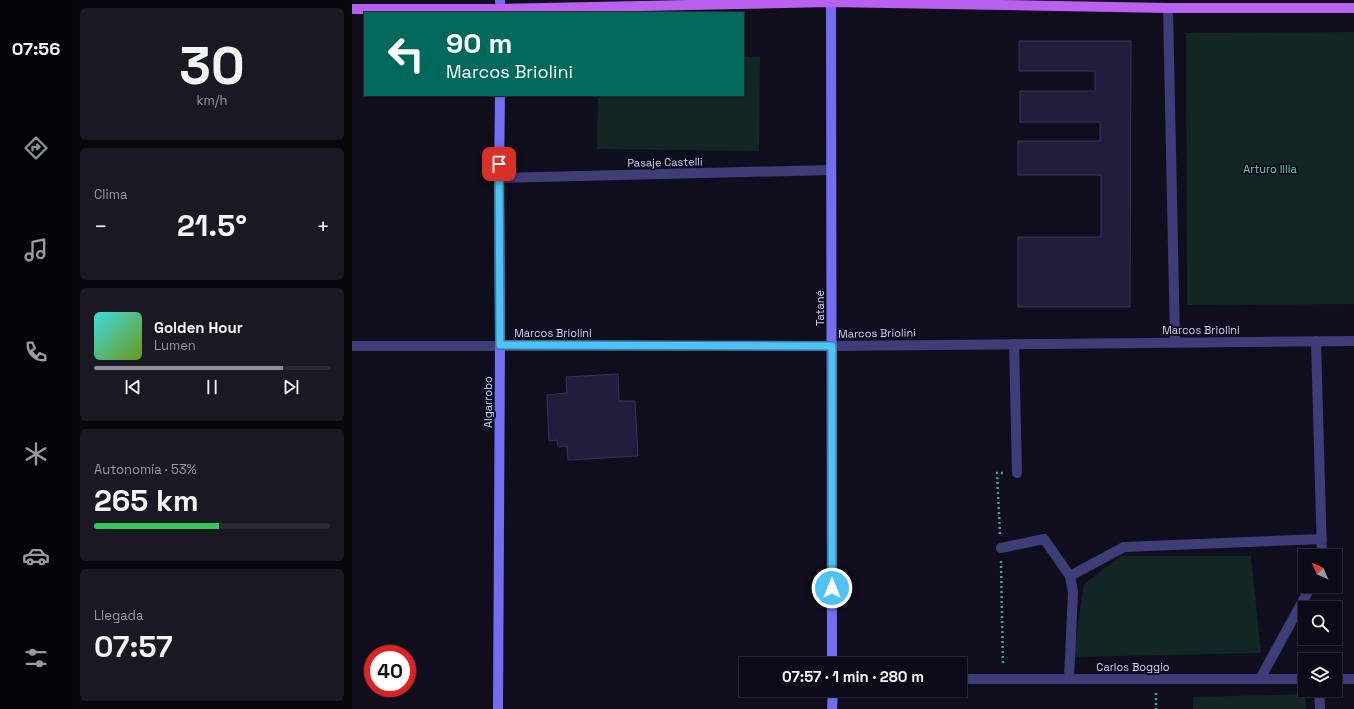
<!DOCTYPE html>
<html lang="es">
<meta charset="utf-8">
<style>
body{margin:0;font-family:"Space Grotesk",sans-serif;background:#1a1823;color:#f1f3f6;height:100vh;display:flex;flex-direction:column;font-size:15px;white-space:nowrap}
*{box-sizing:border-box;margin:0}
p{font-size:13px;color:#9a9aa1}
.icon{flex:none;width:22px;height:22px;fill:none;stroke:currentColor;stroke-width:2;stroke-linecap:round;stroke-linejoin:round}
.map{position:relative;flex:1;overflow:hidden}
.details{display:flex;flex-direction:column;gap:8px;padding:8px;background:#07060c;width:280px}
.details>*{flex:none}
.guide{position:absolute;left:12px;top:12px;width:380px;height:84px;border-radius:0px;box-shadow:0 1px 3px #0004,0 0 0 1px #2c2b35;background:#00695c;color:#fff;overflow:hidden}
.needle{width:26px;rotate:315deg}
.tools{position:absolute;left:946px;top:549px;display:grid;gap:8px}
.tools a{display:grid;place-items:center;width:44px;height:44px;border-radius:0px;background:#0c0a16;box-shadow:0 1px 3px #0004,0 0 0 1px #2c2b35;font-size:20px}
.speed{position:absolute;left:12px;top:645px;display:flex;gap:8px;font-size:20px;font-weight:700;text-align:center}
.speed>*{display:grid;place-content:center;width:52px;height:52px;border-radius:50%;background:#0c0a16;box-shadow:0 1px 3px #0004,0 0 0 1px #2c2b35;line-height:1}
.speed .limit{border:6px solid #d22;background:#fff;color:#111}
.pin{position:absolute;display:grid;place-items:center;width:34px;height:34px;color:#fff;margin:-17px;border-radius:8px;box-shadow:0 2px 6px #0006}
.me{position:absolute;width:44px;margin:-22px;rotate:0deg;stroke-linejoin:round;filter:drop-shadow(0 0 3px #0008)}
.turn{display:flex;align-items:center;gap:14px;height:84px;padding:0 16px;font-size:18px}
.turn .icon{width:52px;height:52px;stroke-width:2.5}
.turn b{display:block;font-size:28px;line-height:34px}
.big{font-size:30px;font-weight:600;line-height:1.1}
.details .card{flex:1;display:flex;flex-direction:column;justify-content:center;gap:6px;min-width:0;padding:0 14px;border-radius:6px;background:#1a1823}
.details .dial{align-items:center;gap:0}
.dial b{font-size:52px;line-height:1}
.song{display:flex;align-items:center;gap:12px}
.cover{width:48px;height:48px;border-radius:6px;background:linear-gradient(135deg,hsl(180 70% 55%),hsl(80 70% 35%))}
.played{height:4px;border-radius:2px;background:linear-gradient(90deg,#8c9099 80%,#2c2b35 80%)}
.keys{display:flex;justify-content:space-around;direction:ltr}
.heat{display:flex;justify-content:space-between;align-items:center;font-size:22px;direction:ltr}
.charge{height:6px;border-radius:3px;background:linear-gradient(90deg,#34c759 53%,#2c2b35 0)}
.trip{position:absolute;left:387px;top:657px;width:228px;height:40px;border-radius:0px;background:#0c0a16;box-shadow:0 1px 3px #0004,0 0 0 1px #2c2b35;font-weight:600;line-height:40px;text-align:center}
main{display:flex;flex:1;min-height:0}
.tab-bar{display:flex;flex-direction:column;width:72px;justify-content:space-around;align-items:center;background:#050409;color:#9a9aa1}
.tab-bar .icon{width:28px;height:28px}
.tab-bar .current{color:#8c9099}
.tab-bar b{font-size:18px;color:#f1f3f6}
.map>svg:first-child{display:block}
.green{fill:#112625}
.building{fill:#221c3c;stroke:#3a3066}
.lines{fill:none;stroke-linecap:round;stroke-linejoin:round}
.path{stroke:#38a59e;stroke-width:2.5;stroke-dasharray:2 3;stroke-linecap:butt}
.street{stroke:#3f3d78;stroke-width:10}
.secondary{stroke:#716ef1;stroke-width:10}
.primary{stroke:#ba60f0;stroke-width:10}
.route-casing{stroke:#337fa1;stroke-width:10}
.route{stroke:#4fc3f7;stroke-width:7}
.labels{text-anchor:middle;stroke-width:4;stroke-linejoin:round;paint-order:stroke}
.street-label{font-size:11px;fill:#d3cefa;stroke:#100e1d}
.park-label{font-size:11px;fill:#62d3b6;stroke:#100e1d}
</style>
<main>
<nav class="tab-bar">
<b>07:56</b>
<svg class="icon current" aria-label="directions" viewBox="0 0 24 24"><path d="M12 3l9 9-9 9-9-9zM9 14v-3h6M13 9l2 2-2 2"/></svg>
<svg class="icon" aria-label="music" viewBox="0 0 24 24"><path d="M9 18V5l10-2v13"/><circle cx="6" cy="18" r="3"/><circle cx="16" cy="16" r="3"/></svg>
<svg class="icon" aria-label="phone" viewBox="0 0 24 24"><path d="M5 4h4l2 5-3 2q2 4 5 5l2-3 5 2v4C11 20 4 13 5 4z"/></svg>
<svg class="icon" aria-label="climate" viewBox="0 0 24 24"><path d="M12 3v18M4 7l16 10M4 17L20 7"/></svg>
<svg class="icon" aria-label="car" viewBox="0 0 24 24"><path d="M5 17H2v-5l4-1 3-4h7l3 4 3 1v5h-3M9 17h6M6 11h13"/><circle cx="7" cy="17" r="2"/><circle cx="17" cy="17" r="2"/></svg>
<svg class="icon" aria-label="filters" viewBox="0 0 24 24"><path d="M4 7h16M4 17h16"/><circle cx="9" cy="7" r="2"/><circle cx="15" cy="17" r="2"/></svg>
</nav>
<section class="details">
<div class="card dial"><b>30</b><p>km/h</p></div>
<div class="card"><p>Clima</p>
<div class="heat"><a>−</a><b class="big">21.5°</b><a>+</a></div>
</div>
<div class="card">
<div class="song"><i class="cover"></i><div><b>Golden Hour</b><p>Lumen</p></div></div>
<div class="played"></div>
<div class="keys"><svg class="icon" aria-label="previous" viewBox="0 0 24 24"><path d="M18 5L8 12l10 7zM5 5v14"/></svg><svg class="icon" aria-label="pause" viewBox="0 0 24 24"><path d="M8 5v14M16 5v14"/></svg><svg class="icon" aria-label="next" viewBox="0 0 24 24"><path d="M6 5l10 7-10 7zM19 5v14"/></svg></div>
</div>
<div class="card"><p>Autonomía · 53%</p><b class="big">265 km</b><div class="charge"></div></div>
<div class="card"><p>Llegada</p><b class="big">07:57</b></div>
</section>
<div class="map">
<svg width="1002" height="709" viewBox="0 0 1002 709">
<rect width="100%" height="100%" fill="#100e1d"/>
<g class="green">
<path d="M1002,32V304L835,305L834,33Z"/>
<path d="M391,57H408L407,151L245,149L246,95H391Z"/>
<path d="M769,556H899L909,653L721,657L732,584Z"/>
<path d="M953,694L954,709H841V697Z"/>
</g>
<g class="building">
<path d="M667,41H779L778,307H666V237H749V175H666V141H748V122H668V91H743V71H667Z"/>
<path d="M266,374L267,401H283L286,456L216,460L215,446L206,447L205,440L197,441L195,395L215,393L214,377Z"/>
</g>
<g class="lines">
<g class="path">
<path d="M648,534L645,473H651"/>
<path d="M649,561L651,666"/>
<path d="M804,693V709"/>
</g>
<g class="street">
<path d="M816,8L823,342"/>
<path d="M147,178L479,170"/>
<path d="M964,341L970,556"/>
<path d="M662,344L665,473"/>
<path d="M0,346H480L1002,341"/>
<path d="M649,548L692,539L718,576"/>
<path d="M608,679H953"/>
<path d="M717,679L721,592L718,576L772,547L970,539"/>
<path d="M908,679L959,586"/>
<path d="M983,679H1002"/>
<path d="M967,690L968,709"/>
</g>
<g class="secondary">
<path d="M148,0L149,13"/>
<path d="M479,0L480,664"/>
<path d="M146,709L148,345L147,178L148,95"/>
<path d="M480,709L481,690"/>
</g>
<path class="primary" d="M0,9H149L479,2L816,8H1002"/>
</g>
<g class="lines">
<g class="route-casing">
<path id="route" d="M147,164L148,345L480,346V588"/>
</g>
<use href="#route" class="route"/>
</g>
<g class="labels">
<g class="street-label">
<text transform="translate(313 162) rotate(-1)" y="4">Pasaje Castelli</text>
<text transform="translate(468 308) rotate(-90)" y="4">Tatané</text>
<text x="849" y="334">Marcos Briolini</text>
<text x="201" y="337">Marcos Briolini</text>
<text transform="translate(525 333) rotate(-1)" y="4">Marcos Briolini</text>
<text transform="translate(136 402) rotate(-90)" y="4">Algarrobo</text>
<text x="781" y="671">Carlos Boggio</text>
</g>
<g class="park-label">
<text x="918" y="173">Arturo Illia</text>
</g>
</g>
</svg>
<div class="tools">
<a><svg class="needle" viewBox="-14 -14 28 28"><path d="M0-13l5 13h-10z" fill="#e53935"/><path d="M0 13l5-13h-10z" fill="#9a9aa1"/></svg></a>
<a><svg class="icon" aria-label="search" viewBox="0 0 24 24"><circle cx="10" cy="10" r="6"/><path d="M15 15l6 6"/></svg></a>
<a><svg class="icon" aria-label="layers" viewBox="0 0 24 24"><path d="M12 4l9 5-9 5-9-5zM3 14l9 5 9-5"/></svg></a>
</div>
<div class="speed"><div class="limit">40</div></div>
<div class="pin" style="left:147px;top:164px;background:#d93025"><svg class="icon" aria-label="arrive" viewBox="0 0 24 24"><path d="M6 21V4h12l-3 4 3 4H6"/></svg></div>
<svg class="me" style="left:480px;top:588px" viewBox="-20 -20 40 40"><circle r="17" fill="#4fc3f7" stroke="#fff" stroke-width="3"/><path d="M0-11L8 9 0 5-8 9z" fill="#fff"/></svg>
<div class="trip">07:57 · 1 min · 280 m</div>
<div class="guide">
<div class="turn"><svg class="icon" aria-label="left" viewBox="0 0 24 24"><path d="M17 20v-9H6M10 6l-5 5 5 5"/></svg><div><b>90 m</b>Marcos Briolini</div></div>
</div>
</div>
</main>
